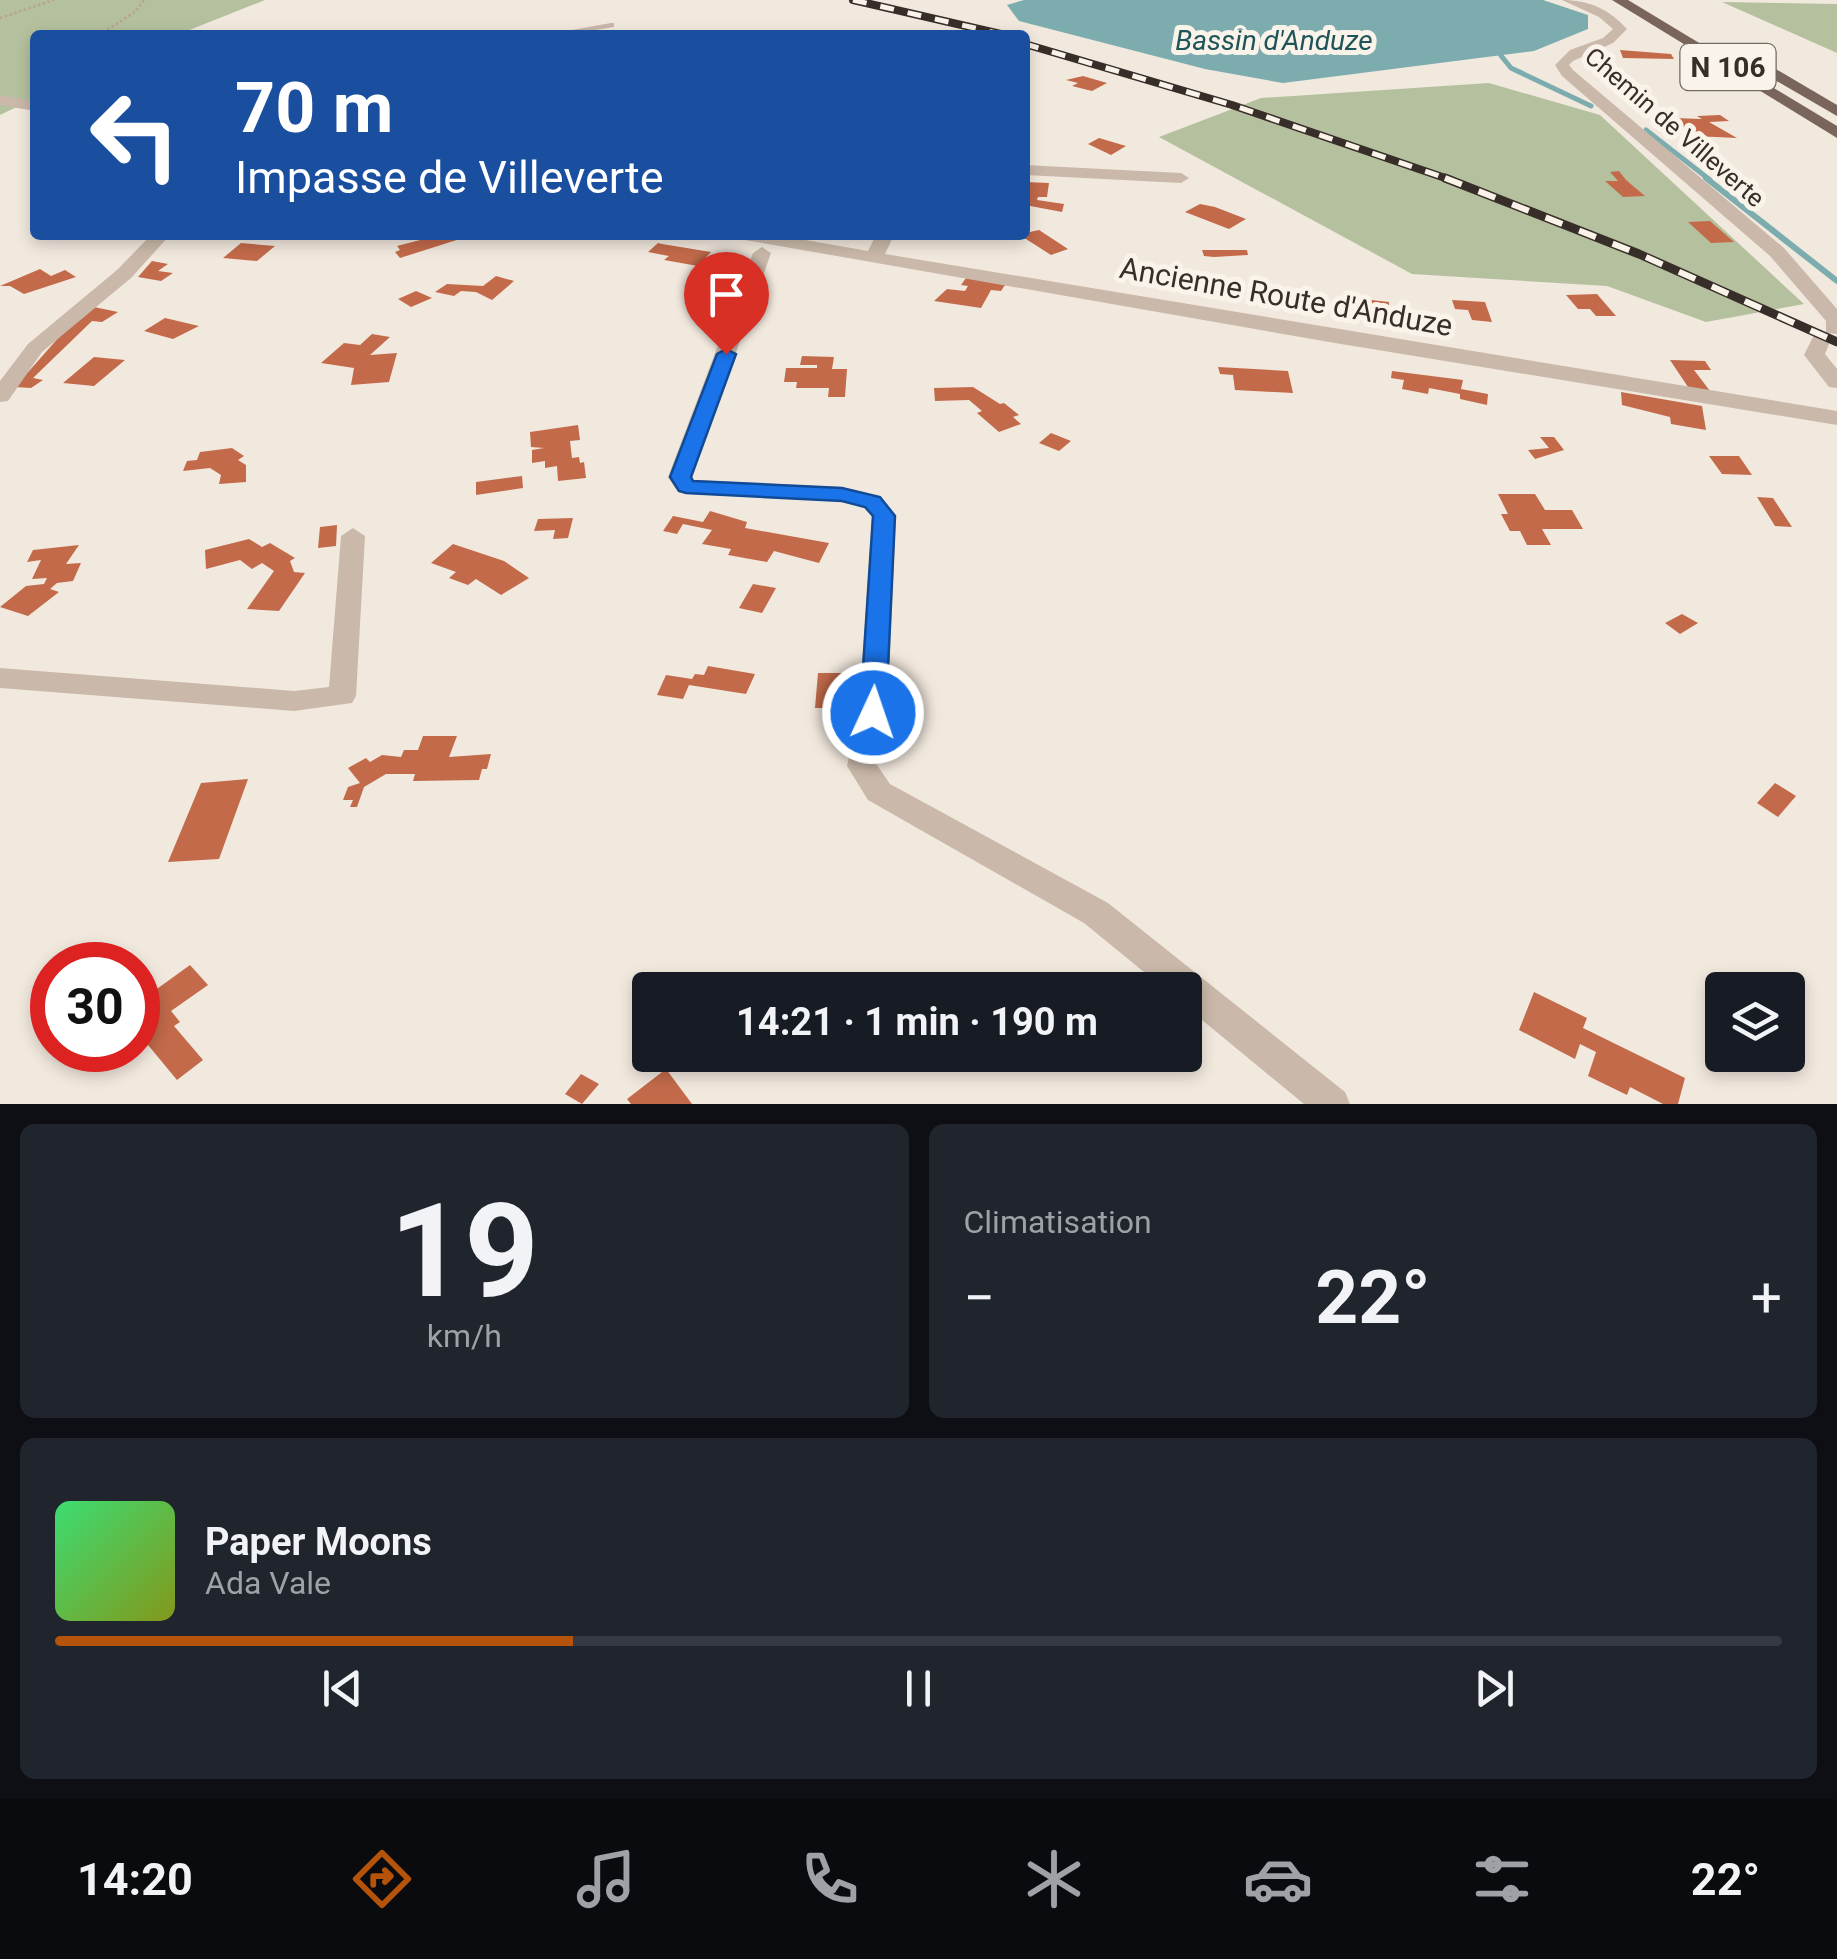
<!DOCTYPE html>
<html lang="fr">
<meta charset="utf-8">
<style>
body{margin:0;font-family:Roboto,sans-serif;background:#20242c;color:#f1f3f6;height:100vh;display:flex;flex-direction:column;font-size:38px;white-space:nowrap}
*{box-sizing:border-box;margin:0}
p{font-size:32px;color:#9ea1a6}
.icon{flex:none;width:55px;height:55px;fill:none;stroke:currentColor;stroke-width:2;stroke-linecap:round;stroke-linejoin:round}
.map{position:relative;height:1104px;overflow:hidden}
.sheet{display:flex;flex-direction:column;gap:20px;padding:20px;background:#0d0f14;flex:1}
.sheet>*{flex:none}
.guide{position:absolute;left:30px;top:30px;width:1000px;height:210px;border-radius:10px;box-shadow:0 5px 15px #0003;background:#1a4fa0;color:#fff;overflow:hidden}
.controls{position:absolute;left:1705px;top:972px;display:grid;gap:20px}
.controls a{display:grid;place-items:center;width:100px;height:100px;border-radius:10px;background:#171b24;box-shadow:0 5px 15px #0003;font-size:50px}
.speed{position:absolute;left:30px;top:942px;display:flex;gap:20px;font-size:50px;font-weight:700;text-align:center}
.speed>*{display:grid;place-content:center;width:130px;height:130px;border-radius:50%;background:#171b24;box-shadow:0 5px 15px #0003;line-height:1}
.speed .limit{border:15px solid #d22;background:#fff;color:#111}
.pin{position:absolute;display:grid;place-items:center;width:85px;height:85px;color:#fff;margin:-102px -42px;border-radius:50% 50% 50% 0;rotate:-45deg;box-shadow:0 0 10px #0007}
.pin .icon{rotate:45deg}
.me{position:absolute;width:110px;margin:-55px;rotate:3deg;stroke-linejoin:round;filter:drop-shadow(0 0 8px #0008)}
.turn{display:flex;align-items:center;gap:35px;height:210px;padding:0 40px;font-size:45px}
.turn .icon{width:130px;height:130px;stroke-width:2.5}
.turn b{display:block;font-size:70px;line-height:85px}
.big{font-size:75px;font-weight:700;line-height:1.1}
.sheet .widget{flex:1;display:flex;flex-direction:column;justify-content:center;gap:15px;min-width:0;padding:0 35px;border-radius:15px;background:#20242c}
.sheet .dial{align-items:center;gap:0}
.dial b{font-size:130px;line-height:1}
.song{display:flex;align-items:center;gap:30px}
.cover{width:120px;height:120px;border-radius:15px;background:linear-gradient(135deg,hsl(140 70% 55%),hsl(70 70% 35%))}
.played{height:10px;border-radius:5px;background:linear-gradient(90deg,#b45309 30%,#363941 30%)}
.keys{display:flex;justify-content:space-around;direction:ltr}
.heat{display:flex;justify-content:space-between;align-items:center;font-size:55px;direction:ltr}
.sheet .tiles{flex:1;display:grid;gap:20px;grid-template-columns:1fr 1fr}
.widget:last-child{grid-column:span 2}
.trip{position:absolute;left:632px;top:972px;width:570px;height:100px;border-radius:10px;background:#171b24;box-shadow:0 5px 15px #0003;font-weight:700;line-height:100px;text-align:center}
.dock{display:flex;height:160px;justify-content:space-around;align-items:center;background:#090b0e;color:#9ea1a6}
.dock .icon{width:70px;height:70px}
.dock .active{color:#b45309}
.dock b{font-size:45px;color:#f1f3f6}
.map>svg:first-child{display:block}
.green{fill:#b5c19e}
.water{fill:#7dacaf}
.lines{fill:none;stroke-linecap:round;stroke-linejoin:round}
.stream-far1{stroke:#7dacaf;stroke-width:5}
.stream{stroke:#7dacaf;stroke-width:6}
.building{fill:#c36a4b}
.path{stroke:#b6a394;stroke-width:2.5;stroke-dasharray:2.5 2.5;stroke-linecap:butt}
.lane{fill:#cab9aa;fill-rule:evenodd}
.street{fill:#cab9aa;fill-rule:evenodd}
.primary{fill:#79655b;fill-rule:evenodd}
.rail-far1-casing{stroke:#382e29;stroke-width:8}
.rail-casing{stroke:#382e29;stroke-width:9}
.rail-far1{stroke:#faf3ea;stroke-width:5;stroke-dasharray:14;stroke-linecap:butt}
.rail{stroke:#faf3ea;stroke-width:6;stroke-dasharray:18;stroke-linecap:butt}
.route{fill:#1a73e8;stroke:#114b97;stroke-width:2.5}
.labels{text-anchor:middle;stroke-width:10;stroke-linejoin:round;paint-order:stroke}
.far-street-label{font-size:25px;fill:#382e29;stroke:#faf3ea}
.far-water-label{font-size:28px;font-style:italic;fill:#1f5458;stroke:#faf3ea}
.shield{fill:#faf3ea;stroke:#726963;stroke-width:2.5}
.shield-label{font-size:28px;font-weight:bold;fill:#382e29}
.street-label{font-size:30px;fill:#382e29;stroke:#faf3ea}
</style>
<div class="map">
<svg width="1837" height="1104" viewBox="0 0 1837 1104">
<rect width="100%" height="100%" fill="#f2e9de"/>
<g class="green">
<path d="M0,0H265L177,35H35V98L0,115Z"/>
<path d="M1722,2L1837,4V53Z"/>
<path d="M1489,83L1600,115L1804,304L1706,322L1607,286L1412,274L1159,137L1261,98Z"/>
</g>
<path class="water" d="M1024,0H1543L1588,15V29L1534,51L1283,83L1205,69L1019,21L1007,5Z"/>
<g class="lines">
<g class="stream-far1">
<path d="M1494,47L1511,68L1591,106"/>
<path d="M1646,130L1710,180"/>
</g>
<path class="stream" d="M1706,178L1837,281"/>
</g>
<g class="building">
<path d="M1620,50L1671,54L1674,59L1623,58Z"/>
<path d="M1688,60L1712,61L1724,73L1699,72Z"/>
<path d="M1083,76L1107,83L1092,91L1072,86L1078,83L1066,80Z"/>
<path d="M1720,115L1729,121L1709,122L1737,138L1694,136L1673,118L1702,119L1697,116Z"/>
<path d="M1099,138L1126,146L1111,155L1088,144Z"/>
<path d="M1619,171L1626,180L1645,196L1623,197L1605,181H1618L1610,172Z"/>
<path d="M1025,182L1049,183L1047,197H1038L1037,200L1064,204L1062,212L1025,205Z"/>
<path d="M1200,204L1215,207L1246,219L1229,229L1185,212Z"/>
<path d="M1710,221L1734,242L1711,243L1688,222Z"/>
<path d="M1039,230L1068,249L1051,255L1026,239L1002,238Z"/>
<path d="M441,235L463,238L400,258L395,252L400,250L397,246L432,237L434,240L443,238Z"/>
<path d="M241,243L275,246L257,261L223,258Z"/>
<path d="M658,243L662,244L711,252L698,266L664,260L669,256L648,252Z"/>
<path d="M1202,250H1247L1248,255L1214,257L1204,256Z"/>
<path d="M152,261L168,264L158,271L173,273L161,281L138,277Z"/>
<path d="M40,269L51,276L65,270L76,277L24,294L10,286H0Z"/>
<path d="M496,276L514,281L492,300L476,292L461,291L454,296L435,292L447,284L483,286Z"/>
<path d="M966,278L1005,285L1001,291L991,290L981,308L934,301L947,289L965,291L968,286L961,285Z"/>
<path d="M416,291L432,298L411,307L398,299Z"/>
<path d="M1597,294L1616,316H1596L1590,309H1578L1566,295Z"/>
<path d="M713,297L737,298L728,323L705,322Z"/>
<path d="M1363,299L1389,302V321L1350,315L1351,303L1363,305Z"/>
<path d="M1452,300L1485,302L1492,322L1472,320L1468,310L1455,309Z"/>
<path d="M94,307L118,312L102,322L92,321L33,378L43,380L31,388L15,387L67,328Z"/>
<path d="M165,318L199,326L173,339L144,331Z"/>
<path d="M372,334L390,337L370,355L397,353L389,382L351,385L354,368L321,363L344,343L360,345Z"/>
<path d="M802,356L834,357L832,369H847L845,397H828L829,388H796L797,382H784L786,368H817V365H800Z"/>
<path d="M94,357L125,360L94,386L63,383Z"/>
<path d="M1670,360L1705,361L1711,370H1694L1710,391L1688,387Z"/>
<path d="M1218,367L1288,371L1293,393L1235,390L1233,375L1220,374Z"/>
<path d="M1392,371L1463,380L1461,389L1488,394L1487,405L1460,399V394L1429,388L1428,394L1402,389L1404,380L1391,378Z"/>
<path d="M973,387L1000,404L1004,403L1019,415L1013,417L1021,424L999,432L977,413L982,411L969,400L935,401L934,388Z"/>
<path d="M1621,392L1702,406L1706,430L1671,424L1670,417L1622,405Z"/>
<path d="M578,425L580,440L570,441L572,458L579,457L580,463L584,462L586,478L558,481L557,466L545,468V461L532,463V450L544,448L531,447L530,432Z"/>
<path d="M1051,433L1071,441L1059,451L1039,443Z"/>
<path d="M1540,437H1554L1564,450L1535,459L1528,450L1549,448Z"/>
<path d="M232,448L244,456L238,460L246,465V482L219,484L221,475L210,468L183,471L187,461L197,460L200,452Z"/>
<path d="M1709,456H1739L1752,475L1722,474Z"/>
<path d="M522,476L523,488L476,495V482Z"/>
<path d="M1498,494H1535L1545,510H1572L1583,529H1542L1551,545H1527L1520,531H1510L1501,514H1508Z"/>
<path d="M1757,497L1773,498L1792,527L1775,526Z"/>
<path d="M710,511L747,522L745,528L829,543L819,563L774,551L767,562L728,555L731,549L702,544L712,530L683,524L677,534L663,531L673,516L703,522Z"/>
<path d="M573,518L568,538L553,539L555,530L534,531L538,519Z"/>
<path d="M337,525L336,546L318,548L320,527Z"/>
<path d="M249,539L262,547L270,543L295,558L290,561L294,572L305,573L279,611L247,609L274,571L262,563L252,569L240,560L206,569L205,550Z"/>
<path d="M453,544L504,561L529,578L501,595L476,579L468,585L449,578L456,572L431,563Z"/>
<path d="M79,545L66,564L81,563L73,581L57,583L50,589L59,592L28,616L0,607L26,586L44,584L47,578L32,579L41,560L27,562L33,550Z"/>
<path d="M753,584L776,588L762,613L739,608Z"/>
<path d="M1682,614L1698,623L1680,634L1665,623Z"/>
<path d="M708,666L755,674L746,694L689,685L683,699L657,695L666,675L692,679L695,674L704,675Z"/>
<path d="M818,673H844L842,708H815Z"/>
<path d="M423,736H457L449,757L491,754L487,769H482L479,780L413,781L415,774H386L364,787L357,807H350L353,800H343L348,787L360,783L348,768L366,758L370,762L382,755L401,757L404,750H418Z"/>
<path d="M248,779L219,859L168,862L201,783Z"/>
<path d="M1775,783L1796,796L1778,817L1757,803Z"/>
<path d="M190,965L208,985L171,1011L180,1022L174,1026L203,1060L177,1080L148,1045L134,1055L130,1050H138V989L147,982L154,991Z"/>
<path d="M1534,992L1587,1018L1583,1028L1685,1078L1678,1104H1663L1630,1087L1627,1095L1588,1076L1596,1052L1580,1044L1575,1059L1519,1030Z"/>
<path d="M666,1069L692,1104H631L627,1099Z"/>
<path d="M581,1074L599,1084L582,1104L565,1094Z"/>
</g>
<g class="lines">
<g class="path">
<path d="M0,18L54,0"/>
<path d="M99,35L135,12L144,0"/>
</g>
<path class="lane" d="M611,23H614V27L564,35H544Z"/>
<g class="street">
<path d="M1562,0C1589,0 1609,9 1627,29L1613,43L1573,61L1569,65L1573,70L1784,248L1837,309V334L1826,333V321L1770,256L1562,76L1555,65L1570,50L1603,38L1613,29L1599,17Z"/>
<path d="M0,95L35,101V111L0,105Z"/>
<path d="M1025,165L1181,173L1189,178L1181,183L1025,175Z"/>
<path d="M151,235H170L131,278L42,352L8,401L0,402V381L28,344L117,270Z"/>
<path d="M736,235H777L868,251L876,235H894L885,254L1837,411V425L1335,343L745,240Z"/>
<path d="M762,247L771,253L692,477L694,480L842,487L880,497L896,516L887,713L877,765L890,784L1108,903L1345,1092L1350,1104H1304L1185,1006V990H1166L1084,923L868,800L847,766L859,713L872,517L864,507L841,501L686,494L678,492L668,477L753,253Z"/>
<path d="M1821,333L1831,339L1825,354L1837,369V388L1829,387L1804,355L1814,335Z"/>
<path d="M353,528L365,536L356,696L352,703L294,711L0,688V668L294,691L329,687L341,536Z"/>
</g>
<g class="primary">
<path d="M1612,0H1628L1837,126V138Z"/>
<path d="M1737,52H1747L1837,105V116L1737,58Z"/>
</g>
<g class="rail-far1-casing">
<g id="rail-far1">
<path d="M853,0L1005,35"/>
<path d="M1025,44L1232,105L1451,180"/>
</g>
</g>
<g class="rail-casing">
<path id="rail" d="M1445,178L1639,254L1837,342"/>
</g>
<use href="#rail-far1" class="rail-far1"/>
<use href="#rail" class="rail"/>
</g>
<path class="route" d="M726,349L736,354L691,477L693,481L842,488L880,497L895,516L886,713L882,720H864L860,713L873,516L865,507L842,501L686,493L679,491L670,477L717,354Z"/>
<g class="labels">
<g class="far-street-label">
<text transform="translate(1675 127) rotate(41)" y="9">Chemin de Villeverte</text>
</g>
<g class="far-water-label">
<text x="1274" y="50">Bassin d'Anduze</text>
</g>
<rect class="shield" x="1680.5" y="44" width="95" height="46" rx="8"/>
<g class="shield-label">
<text x="1728" y="77">N 106</text>
</g>
<g class="street-label">
<text transform="translate(1286 297) rotate(10)" y="10">Ancienne Route d'Anduze</text>
</g>
</g>
</svg>
<div class="controls">
<a><svg class="icon" aria-label="layers" viewBox="0 0 24 24"><path d="M12 4l9 5-9 5-9-5zM3 14l9 5 9-5"/></svg></a>
</div>
<div class="speed"><div class="limit">30</div></div>
<div class="pin" style="left:726px;top:354px;background:#d93025"><svg class="icon" aria-label="arrive" viewBox="0 0 24 24"><path d="M6 21V4h12l-3 4 3 4H6"/></svg></div>
<svg class="me" style="left:873px;top:713px" viewBox="-20 -20 40 40"><circle r="17" fill="#1a73e8" stroke="#fff" stroke-width="3"/><path d="M0-11L8 9 0 5-8 9z" fill="#fff"/></svg>
<div class="trip">14:21 · 1 min · 190 m</div>
<div class="guide">
<div class="turn"><svg class="icon" aria-label="left" viewBox="0 0 24 24"><path d="M17 20v-9H6M10 6l-5 5 5 5"/></svg><div><b>70 m</b>Impasse de Villeverte</div></div>
</div>
</div>
<section class="sheet">
<div class="tiles">
<div class="widget dial"><b>19</b><p>km/h</p></div>
<div class="widget"><p>Climatisation</p>
<div class="heat"><a>−</a><b class="big">22°</b><a>+</a></div>
</div>
<div class="widget">
<div class="song"><i class="cover"></i><div><b>Paper Moons</b><p>Ada Vale</p></div></div>
<div class="played"></div>
<div class="keys"><svg class="icon" aria-label="previous" viewBox="0 0 24 24"><path d="M18 5L8 12l10 7zM5 5v14"/></svg><svg class="icon" aria-label="pause" viewBox="0 0 24 24"><path d="M8 5v14M16 5v14"/></svg><svg class="icon" aria-label="next" viewBox="0 0 24 24"><path d="M6 5l10 7-10 7zM19 5v14"/></svg></div>
</div>
</div>
</section>
<nav class="dock">
<b>14:20</b>
<svg class="icon active" aria-label="directions" viewBox="0 0 24 24"><path d="M12 3l9 9-9 9-9-9zM9 14v-3h6M13 9l2 2-2 2"/></svg>
<svg class="icon" aria-label="music" viewBox="0 0 24 24"><path d="M9 18V5l10-2v13"/><circle cx="6" cy="18" r="3"/><circle cx="16" cy="16" r="3"/></svg>
<svg class="icon" aria-label="phone" viewBox="0 0 24 24"><path d="M5 4h4l2 5-3 2q2 4 5 5l2-3 5 2v4C11 20 4 13 5 4z"/></svg>
<svg class="icon" aria-label="climate" viewBox="0 0 24 24"><path d="M12 3v18M4 7l16 10M4 17L20 7"/></svg>
<svg class="icon" aria-label="car" viewBox="0 0 24 24"><path d="M5 17H2v-5l4-1 3-4h7l3 4 3 1v5h-3M9 17h6M6 11h13"/><circle cx="7" cy="17" r="2"/><circle cx="17" cy="17" r="2"/></svg>
<svg class="icon" aria-label="filters" viewBox="0 0 24 24"><path d="M4 7h16M4 17h16"/><circle cx="9" cy="7" r="2"/><circle cx="15" cy="17" r="2"/></svg>
<b>22°</b>
</nav>
